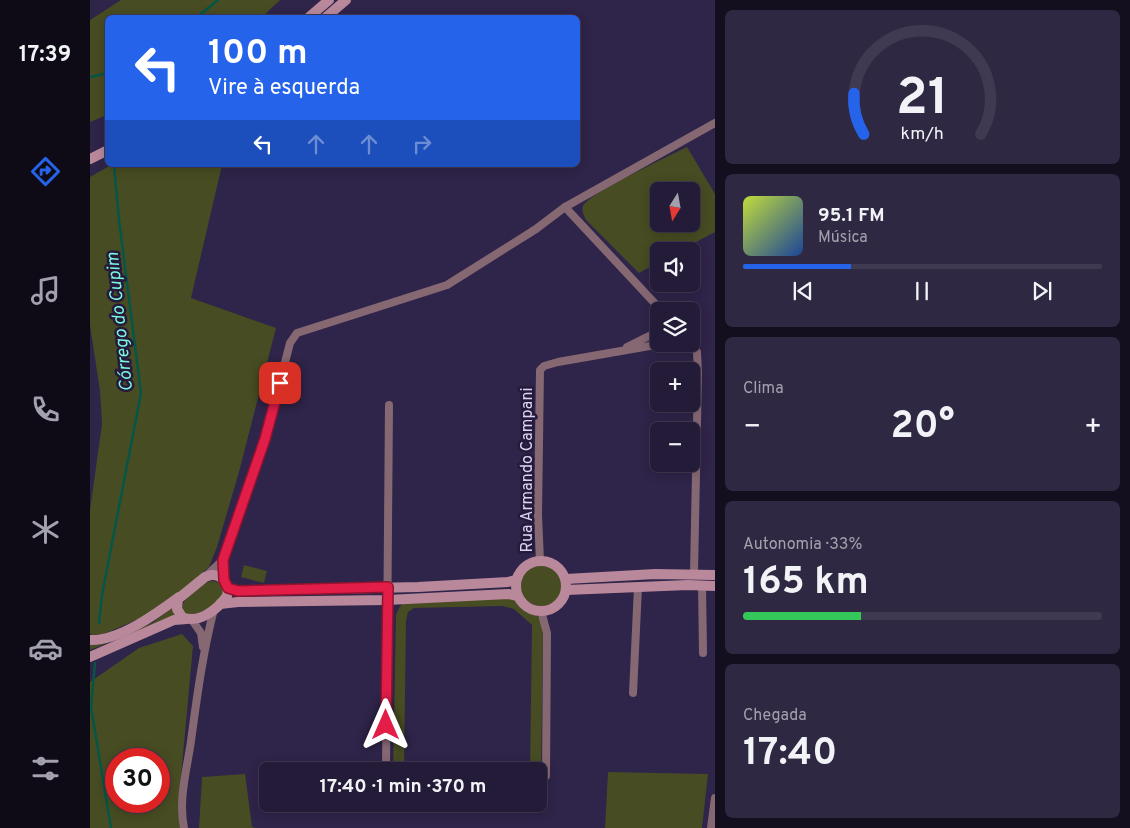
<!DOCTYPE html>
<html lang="pt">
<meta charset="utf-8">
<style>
body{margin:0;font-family:Overpass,sans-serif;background:#2f2842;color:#f1f3f6;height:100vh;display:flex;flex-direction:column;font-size:19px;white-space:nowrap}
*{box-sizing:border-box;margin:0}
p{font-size:16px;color:#a3a1ad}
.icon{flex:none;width:28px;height:28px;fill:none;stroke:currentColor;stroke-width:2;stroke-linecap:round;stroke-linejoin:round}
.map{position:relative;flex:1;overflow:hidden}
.drawer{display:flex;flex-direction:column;gap:10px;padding:10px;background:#130f1e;width:415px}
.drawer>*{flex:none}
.top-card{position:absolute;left:15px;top:15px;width:475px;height:152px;border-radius:8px;box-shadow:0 2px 12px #0003,0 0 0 1px #403952;background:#2563eb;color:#fff;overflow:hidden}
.needle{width:32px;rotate:191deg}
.buttons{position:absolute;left:560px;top:182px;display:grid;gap:10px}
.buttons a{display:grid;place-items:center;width:50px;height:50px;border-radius:8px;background:#231b37;box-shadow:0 2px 12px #0003,0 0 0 1px #403952;font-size:25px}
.speed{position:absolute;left:15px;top:748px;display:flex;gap:10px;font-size:25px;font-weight:700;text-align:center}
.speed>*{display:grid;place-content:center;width:65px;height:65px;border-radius:50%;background:#231b37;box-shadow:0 2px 12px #0003,0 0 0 1px #403952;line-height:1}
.speed .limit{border:8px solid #d22;background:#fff;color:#111}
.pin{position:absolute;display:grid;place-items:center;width:42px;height:42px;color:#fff;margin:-21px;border-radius:10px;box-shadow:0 2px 8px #0006}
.me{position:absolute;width:55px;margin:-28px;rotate:0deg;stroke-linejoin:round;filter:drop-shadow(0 0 4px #0008)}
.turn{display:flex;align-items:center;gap:18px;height:105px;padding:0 20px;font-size:22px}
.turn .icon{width:65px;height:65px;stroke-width:2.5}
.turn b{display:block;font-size:35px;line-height:42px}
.lanes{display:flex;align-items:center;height:48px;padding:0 20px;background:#0003;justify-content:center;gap:25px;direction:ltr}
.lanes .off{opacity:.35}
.big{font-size:38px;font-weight:700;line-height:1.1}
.drawer .tile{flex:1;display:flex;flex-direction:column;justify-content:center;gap:8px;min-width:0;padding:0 18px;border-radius:8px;background:#2f2842}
.drawer .dial{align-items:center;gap:0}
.dial svg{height:130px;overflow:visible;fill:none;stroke:#403952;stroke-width:7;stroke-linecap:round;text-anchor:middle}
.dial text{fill:#f1f3f6;stroke:none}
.song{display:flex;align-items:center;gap:15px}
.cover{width:60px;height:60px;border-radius:8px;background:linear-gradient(135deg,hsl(70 70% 55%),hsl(220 70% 35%))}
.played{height:5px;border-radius:2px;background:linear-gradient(90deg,#2563eb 30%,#403952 30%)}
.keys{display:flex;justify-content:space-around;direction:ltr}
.heat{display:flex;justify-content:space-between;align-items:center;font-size:28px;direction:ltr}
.charge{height:8px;border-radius:4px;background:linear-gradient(90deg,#34c759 33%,#403952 0)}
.trip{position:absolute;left:169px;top:762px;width:288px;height:50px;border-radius:8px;background:#231b37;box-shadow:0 2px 12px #0003,0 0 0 1px #403952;font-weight:700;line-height:50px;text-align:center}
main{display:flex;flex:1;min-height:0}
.tabs{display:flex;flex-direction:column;width:90px;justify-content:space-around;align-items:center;background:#0e0b16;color:#a3a1ad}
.tabs .icon{width:35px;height:35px}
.tabs .on{color:#2563eb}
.tabs b{font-size:22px;color:#f1f3f6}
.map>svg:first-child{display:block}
.green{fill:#474c22;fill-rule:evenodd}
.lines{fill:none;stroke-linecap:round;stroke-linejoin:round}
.stream{stroke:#065647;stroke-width:2.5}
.street{stroke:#866873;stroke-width:8}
.secondary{stroke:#b9899b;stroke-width:10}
.route-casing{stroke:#92132f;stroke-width:12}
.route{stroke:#e11d48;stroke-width:9}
.labels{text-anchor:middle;stroke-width:5;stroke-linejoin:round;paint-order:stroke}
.street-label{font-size:16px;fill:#dad5ed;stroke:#251a3e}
.water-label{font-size:18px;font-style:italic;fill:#7af9da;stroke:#251a3e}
</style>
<main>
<nav class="tabs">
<b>17:39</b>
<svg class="icon on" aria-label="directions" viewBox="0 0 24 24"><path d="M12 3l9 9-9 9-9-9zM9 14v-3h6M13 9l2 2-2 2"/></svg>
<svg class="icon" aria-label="music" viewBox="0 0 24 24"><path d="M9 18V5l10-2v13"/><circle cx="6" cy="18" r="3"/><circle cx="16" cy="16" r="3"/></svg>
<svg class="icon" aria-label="phone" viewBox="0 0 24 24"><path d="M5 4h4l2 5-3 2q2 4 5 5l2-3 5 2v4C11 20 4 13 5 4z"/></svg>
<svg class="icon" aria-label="climate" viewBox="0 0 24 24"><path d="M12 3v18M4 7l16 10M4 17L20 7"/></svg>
<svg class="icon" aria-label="car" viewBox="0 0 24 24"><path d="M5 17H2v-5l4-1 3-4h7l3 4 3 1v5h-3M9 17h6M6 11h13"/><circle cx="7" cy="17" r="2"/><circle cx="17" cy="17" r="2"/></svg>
<svg class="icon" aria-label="filters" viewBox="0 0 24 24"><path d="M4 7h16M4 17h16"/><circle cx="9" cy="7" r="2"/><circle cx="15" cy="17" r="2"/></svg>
</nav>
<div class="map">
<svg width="625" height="828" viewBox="0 0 625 828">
<rect width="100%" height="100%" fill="#2f2449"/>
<g class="green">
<path d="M31,0H190L172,17L18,18L17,115L0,122V20Z"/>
<path d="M597,147L625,194V232L589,251H569V262L549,273L496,220C494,216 491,210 493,206C498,194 581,155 597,147ZM569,191H601V224H569Z"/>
<path d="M21,165H132L101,298L186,328L149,472L127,547L119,567L90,592L53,617L14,634L3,635L0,634V510L12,424L10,391L0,325V177Z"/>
<circle cx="452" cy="586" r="21"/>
<path d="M154,565L177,571L174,583L151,577Z"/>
<path d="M122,581C131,582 132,585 134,593C124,607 114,613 97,615L92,608C93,597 112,582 122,581Z"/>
<path d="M421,598C429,600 430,602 435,607C445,616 447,611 453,625L451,776H448V771H440L442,625L424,609L412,606L324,608L318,612L316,621L314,771H303L306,615L309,608L312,604Z"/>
<path d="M83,607L86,615L0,650V645L10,644L62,623Z"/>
<path d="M92,634L103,646L88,809L90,828H0V682L49,648ZM26,759H69V801H26Z"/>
<path d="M518,772L618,774L612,828H515Z"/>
<path d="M155,774L162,827L166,828H109L112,777Z"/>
</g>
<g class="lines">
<g class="stream">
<path d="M106,18L128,0"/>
<path d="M0,77L18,73"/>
<path d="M9,623L12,595L51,393L29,220L24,165"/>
<path d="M5,663L1,707L21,828"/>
</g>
<g class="street">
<path d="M475,207L572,311"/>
<path d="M600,344L607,352L608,373L604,573"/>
<path d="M537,347L569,331"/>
<path d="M450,561L448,515L450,370L454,366L468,362L571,344"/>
<path d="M116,576L133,560"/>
<path d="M134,580L133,560L175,439L200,343L207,333L357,285L446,229L475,207L625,123"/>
<path d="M612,585L613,653"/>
<path d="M451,611L457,633L456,776"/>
<path d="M102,620L111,633L113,647"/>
<path d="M543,693L548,587"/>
<path d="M296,771L299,405"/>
<path d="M94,828C88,800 97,769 101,741C107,696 113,652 124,609"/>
<path d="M621,828L625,798"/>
</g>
<g class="secondary">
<path d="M218,18L239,0"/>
<path d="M235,18L256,0"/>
<path d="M0,159L18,150"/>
<circle cx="451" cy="586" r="25"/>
<path d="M121,575C133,574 139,585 137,596C127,610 109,624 92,617L87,609L88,599L115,577Z"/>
<path d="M476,579L565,574L625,575"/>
<path d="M138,588L148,591L328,587L418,582L426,580L428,576"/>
<path d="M476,590L598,585L625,586"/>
<path d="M130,604L148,602L297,600L418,594L428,596"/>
<path d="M0,640C29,641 66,614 89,597"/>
<path d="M0,657L84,620L97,619"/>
</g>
</g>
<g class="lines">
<g class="route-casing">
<path id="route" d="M190,383L175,439L133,560L134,580L138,588L148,591L298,587L296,725"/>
</g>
<use href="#route" class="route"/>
</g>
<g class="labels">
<g class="street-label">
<text transform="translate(436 470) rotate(-90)" y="6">Rua Armando Campani</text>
</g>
<g class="water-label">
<text transform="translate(29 322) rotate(-96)" y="6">Córrego do Cupim</text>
</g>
</g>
</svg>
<div class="buttons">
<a><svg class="needle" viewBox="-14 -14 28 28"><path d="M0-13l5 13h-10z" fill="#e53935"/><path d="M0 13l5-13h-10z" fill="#a3a1ad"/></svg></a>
<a><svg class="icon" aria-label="sound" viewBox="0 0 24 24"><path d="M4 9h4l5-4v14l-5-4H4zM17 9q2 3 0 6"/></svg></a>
<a><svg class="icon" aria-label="layers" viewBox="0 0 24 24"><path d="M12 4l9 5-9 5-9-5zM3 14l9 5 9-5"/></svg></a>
<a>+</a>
<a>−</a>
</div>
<div class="speed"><div class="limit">30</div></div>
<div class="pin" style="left:190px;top:383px;background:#d93025"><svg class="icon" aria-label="arrive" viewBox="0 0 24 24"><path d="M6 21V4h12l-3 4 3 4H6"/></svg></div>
<svg class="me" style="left:296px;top:725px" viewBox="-20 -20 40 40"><path d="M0-17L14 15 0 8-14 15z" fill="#e11d48" stroke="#fff" stroke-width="4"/></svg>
<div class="trip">17:40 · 1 min · 370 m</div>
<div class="top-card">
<div class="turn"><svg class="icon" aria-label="left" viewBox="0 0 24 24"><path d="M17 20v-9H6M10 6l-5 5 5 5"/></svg><div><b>100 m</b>Vire à esquerda</div></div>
<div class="lanes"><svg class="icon" aria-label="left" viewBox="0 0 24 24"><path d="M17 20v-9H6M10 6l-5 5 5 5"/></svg><svg class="icon off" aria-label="ahead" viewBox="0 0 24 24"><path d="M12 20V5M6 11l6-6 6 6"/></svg><svg class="icon off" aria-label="ahead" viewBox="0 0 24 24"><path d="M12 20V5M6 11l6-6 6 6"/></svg><svg class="icon off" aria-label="right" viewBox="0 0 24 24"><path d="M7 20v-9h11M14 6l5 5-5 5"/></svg></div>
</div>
</div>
<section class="drawer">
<div class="tile dial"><svg viewBox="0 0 100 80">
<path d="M14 69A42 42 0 1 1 86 69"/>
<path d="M14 69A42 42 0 0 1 8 44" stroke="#2563eb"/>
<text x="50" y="56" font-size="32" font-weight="700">21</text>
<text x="50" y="72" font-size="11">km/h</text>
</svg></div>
<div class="tile">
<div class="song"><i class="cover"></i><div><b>95.1 FM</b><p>Música</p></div></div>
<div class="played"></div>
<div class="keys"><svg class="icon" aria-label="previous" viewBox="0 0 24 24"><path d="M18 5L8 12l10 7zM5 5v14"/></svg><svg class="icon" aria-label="pause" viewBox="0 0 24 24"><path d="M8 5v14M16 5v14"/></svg><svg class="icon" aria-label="next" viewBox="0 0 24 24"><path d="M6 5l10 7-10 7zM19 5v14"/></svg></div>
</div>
<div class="tile"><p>Clima</p>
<div class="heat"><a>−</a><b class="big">20°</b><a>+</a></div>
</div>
<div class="tile"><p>Autonomia · 33%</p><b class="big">165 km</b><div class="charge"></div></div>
<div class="tile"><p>Chegada</p><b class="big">17:40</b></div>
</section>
</main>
